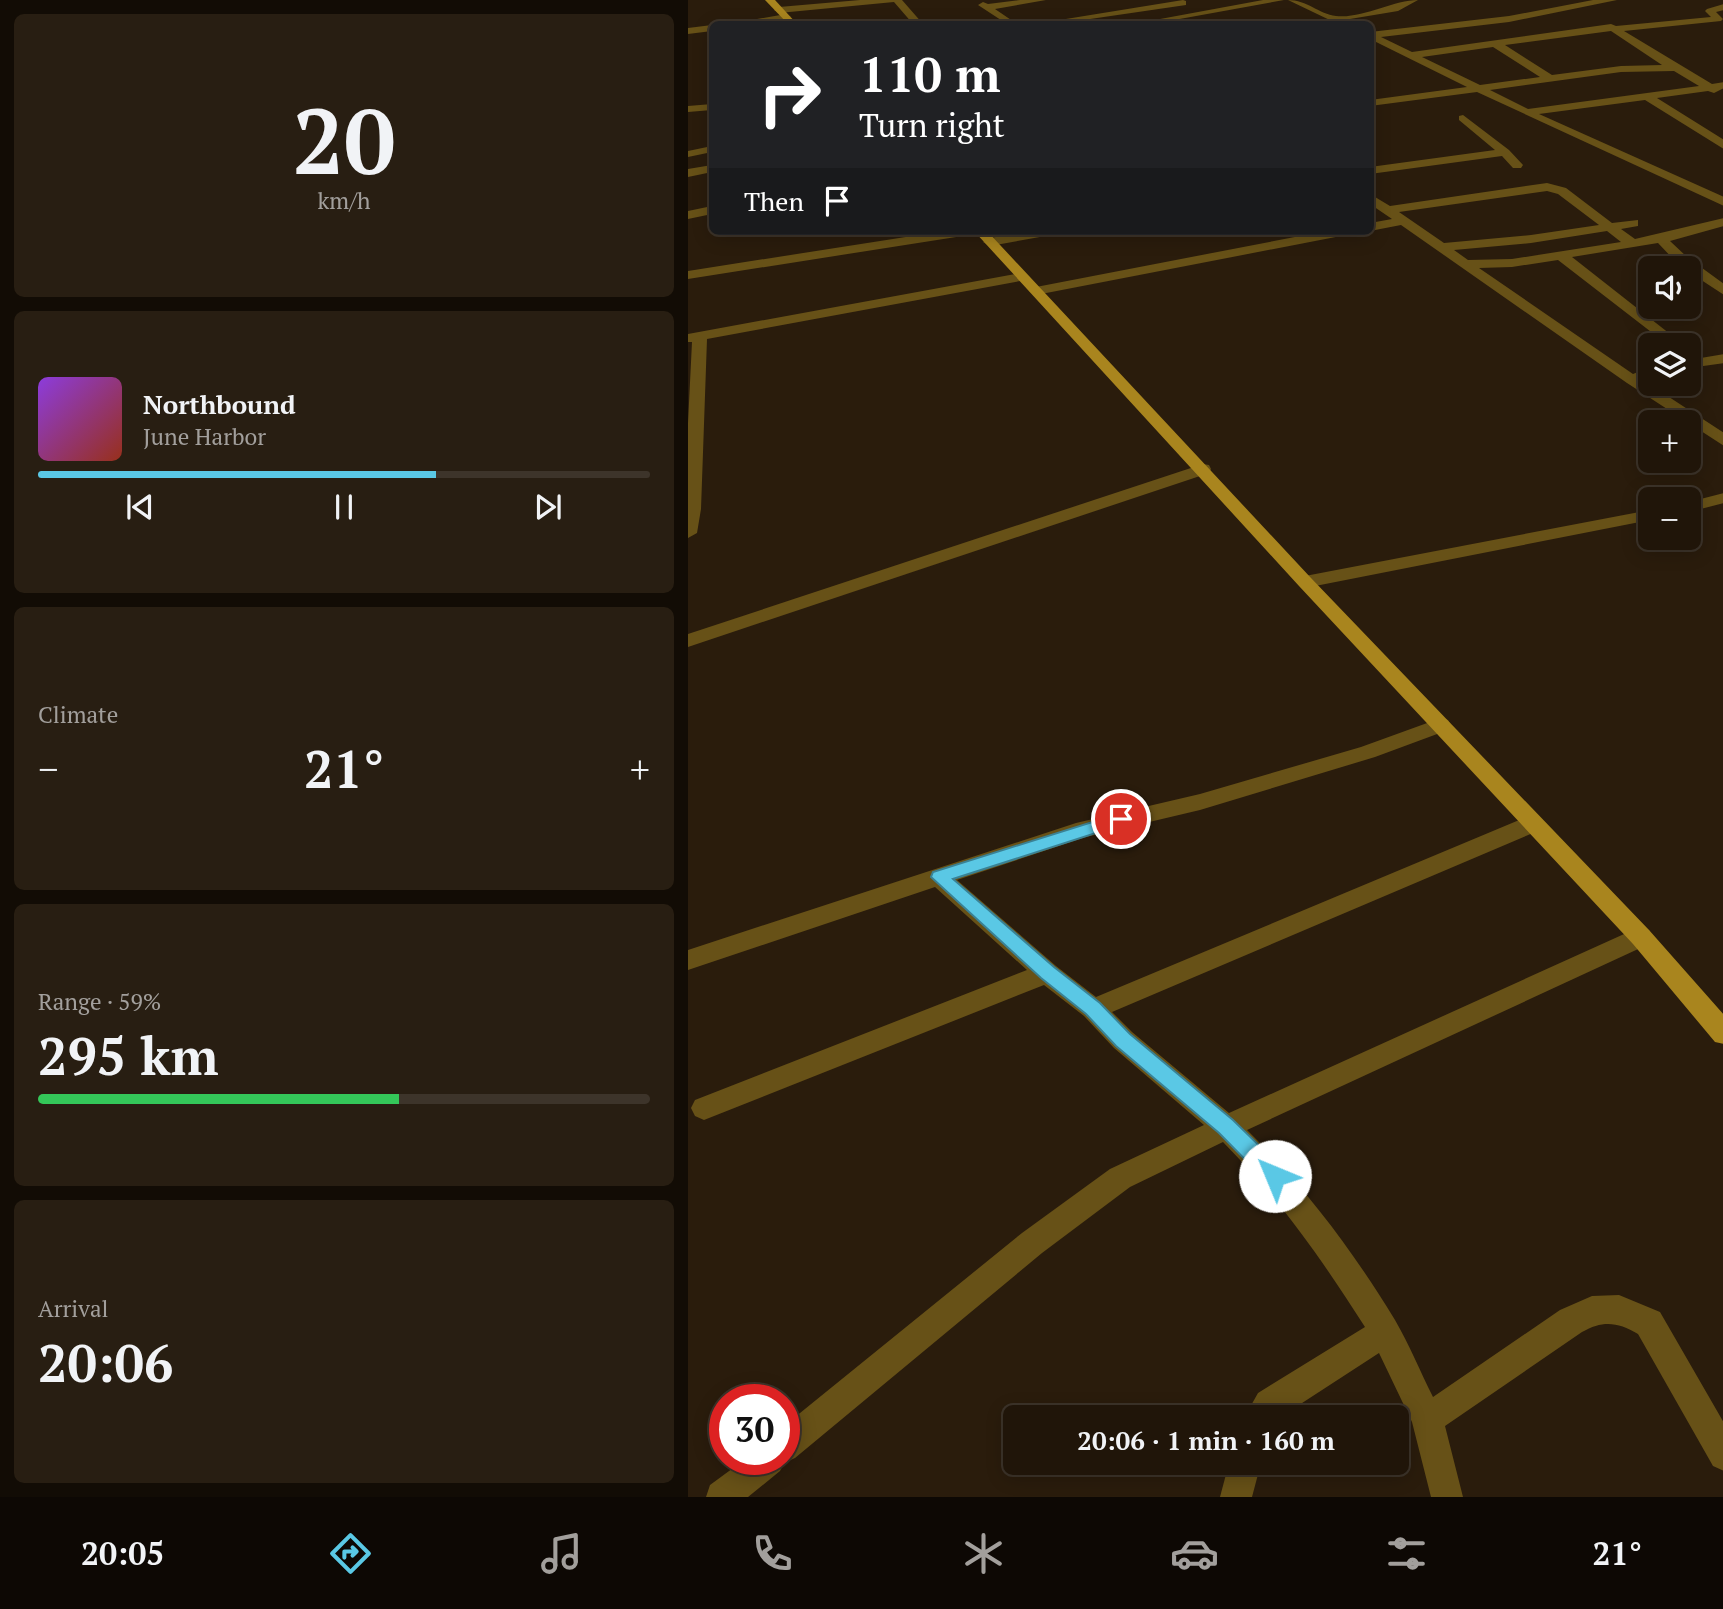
<!DOCTYPE html>
<meta charset="utf-8">
<style>
body{margin:0;font-family:"PT Serif",serif;background:#281e12;color:#f1f3f6;height:100vh;display:flex;flex-direction:column;font-size:26px;white-space:nowrap}
*{box-sizing:border-box;margin:0}
p{font-size:23px;color:#a29f9c}
.icon{flex:none;width:38px;height:38px;fill:none;stroke:currentColor;stroke-width:2;stroke-linecap:round;stroke-linejoin:round}
.map{position:relative;flex:1;overflow:hidden}
.sheet{display:flex;flex-direction:column;gap:14px;padding:14px;background:#120c05;width:688px}
.sheet>*{flex:none}
.banner{position:absolute;left:21px;top:21px;width:665px;height:214px;border-radius:10px;box-shadow:0 4px 18px #0003,0 0 0 2px #3d342a;background:#202124;color:#fff;overflow:hidden}
.controls{position:absolute;left:950px;top:256px;display:grid;gap:14px}
.controls a{display:grid;place-items:center;width:63px;height:63px;border-radius:10px;background:#201509;box-shadow:0 4px 18px #0003,0 0 0 2px #3d342a;font-size:35px}
.speed{position:absolute;left:21px;top:1384px;display:flex;gap:14px;font-size:35px;font-weight:700;text-align:center}
.speed>*{display:grid;place-content:center;width:91px;height:91px;border-radius:50%;background:#201509;box-shadow:0 4px 18px #0003,0 0 0 2px #3d342a;line-height:1}
.speed .limit{border:10px solid #d22;background:#fff;color:#111}
.pin{position:absolute;display:grid;place-items:center;width:60px;height:60px;color:#fff;margin:-30px;border:4px solid #fff;border-radius:50%;box-shadow:0 2px 7px #0007}
.me{position:absolute;width:77px;margin:-38px;rotate:315deg;stroke-linejoin:round;filter:drop-shadow(0 0 5px #0008)}
.turn{display:flex;align-items:center;gap:24px;height:147px;padding:0 35px;font-size:32px}
.turn .icon{width:91px;height:91px;stroke-width:2.5}
.turn b{display:block;font-size:49px;line-height:60px}
.then{display:flex;align-items:center;height:66px;padding:0 35px;background:#0003;gap:14px;font-size:26px}
.big{font-size:52px;font-weight:700;line-height:1.1}
.sheet .widget{flex:1;display:flex;flex-direction:column;justify-content:center;gap:10px;min-width:0;padding:0 24px;border-radius:10px;background:#281e12}
.sheet .dial{align-items:center;gap:0}
.dial b{font-size:91px;line-height:1}
.song{display:flex;align-items:center;gap:21px}
.cover{width:84px;height:84px;border-radius:10px;background:linear-gradient(135deg,hsl(270 70% 55%),hsl(10 70% 35%))}
.played{height:7px;border-radius:4px;background:linear-gradient(90deg,#5ac8e5 65%,#3d342a 65%)}
.keys{display:flex;justify-content:space-around;direction:ltr}
.heat{display:flex;justify-content:space-between;align-items:center;font-size:38px;direction:ltr}
.charge{height:10px;border-radius:5px;background:linear-gradient(90deg,#34c759 59%,#3d342a 0)}
.trip{position:absolute;left:315px;top:1405px;width:406px;height:70px;border-radius:10px;background:#201509;box-shadow:0 4px 18px #0003,0 0 0 2px #3d342a;font-weight:700;line-height:70px;text-align:center}
.dock{display:flex;height:112px;justify-content:space-around;align-items:center;background:#0d0804;color:#a29f9c}
.dock .icon{width:49px;height:49px}
.dock .selected{color:#5ac8e5}
.dock b{font-size:32px;color:#f1f3f6}
main{display:flex;flex:1;min-height:0}
.map>svg:first-child{display:block}
.lines{fill:none;stroke-linecap:round;stroke-linejoin:round}
.street{fill:#675117;fill-rule:evenodd}
.primary{fill:#a9851e;fill-rule:evenodd}
.route{fill:#5ac8e5;stroke:#3a8295;stroke-width:2}
</style>
<main>
<section class="sheet">
<div class="widget dial"><b>20</b><p>km/h</p></div>
<div class="widget">
<div class="song"><i class="cover"></i><div><b>Northbound</b><p>June Harbor</p></div></div>
<div class="played"></div>
<div class="keys"><svg class="icon" aria-label="previous" viewBox="0 0 24 24"><path d="M18 5L8 12l10 7zM5 5v14"/></svg><svg class="icon" aria-label="pause" viewBox="0 0 24 24"><path d="M8 5v14M16 5v14"/></svg><svg class="icon" aria-label="next" viewBox="0 0 24 24"><path d="M6 5l10 7-10 7zM19 5v14"/></svg></div>
</div>
<div class="widget"><p>Climate</p>
<div class="heat"><a>−</a><b class="big">21°</b><a>+</a></div>
</div>
<div class="widget"><p>Range · 59%</p><b class="big">295 km</b><div class="charge"></div></div>
<div class="widget"><p>Arrival</p><b class="big">20:06</b></div>
</section>
<div class="map">
<svg width="1036" height="1497" viewBox="0 0 1036 1497">
<rect width="100%" height="100%" fill="#2a1c0c"/>
<g class="lines">
<g class="street">
<path d="M172,0H214L235,24H225L206,2L91,13L86,10L91,7Z"/>
<path d="M332,0H358L307,9L329,24H319L290,5L295,2L300,4Z"/>
<path d="M495,0L498,1V5L368,24H347Z"/>
<path d="M575,0H596L464,24H445Z"/>
<path d="M600,0C619,0 631,14 648,16C674,19 705,0 730,0L710,11L656,20L661,24H650Z"/>
<path d="M905,0H929L821,22L693,37L724,52L923,24L928,26L1023,17L1017,11L1019,9L1036,4V10L1028,12L1035,19L1033,21L936,31L1024,84L1036,82V88L1026,93L1020,91L969,98L1036,140V149L957,100L851,114L1036,197V206L789,92L682,106V100L779,87L682,39V32L821,16ZM923,31L974,65L933,66L864,75L817,45ZM805,47L852,77L792,85L734,57ZM986,71L1011,86L840,109L802,90L933,72Z"/>
<path d="M98,14L103,17L101,19L64,24H41Z"/>
<path d="M24,25V31L0,34V28Z"/>
<path d="M24,104V110L0,112V106Z"/>
<path d="M775,115L821,150L835,165L833,168H825L814,156L682,174V167L807,150L771,120V116Z"/>
<path d="M24,146V152L0,157V151Z"/>
<path d="M24,165V172L0,177V169Z"/>
<path d="M859,183L878,188L924,223L950,220V226L933,229L947,239L1036,218V226L982,241L999,257L1036,284V295L1001,272V268L989,263L970,243L884,257L996,345H980L870,260L824,267L791,268L945,374L962,367V377L955,380L1036,433V446L939,383L713,225L682,231V223L704,219L682,204V194L702,206ZM859,191L870,194L911,225L843,235L756,243L711,212ZM919,231L933,242L824,259L780,260L766,250L843,243Z"/>
<path d="M24,206V214L0,219V211Z"/>
<path d="M256,231H287L281,235L0,279V271Z"/>
<path d="M342,231H369L363,235L302,246L295,242L302,238Z"/>
<path d="M638,231H664L658,235L348,295L341,291L348,287Z"/>
<path d="M333,273L338,274V280L19,339L13,509L9,533L0,538V423L4,342H0V334Z"/>
<path d="M1036,354V363L1001,368V360Z"/>
<path d="M515,464L521,465L523,469L521,473L0,647V634Z"/>
<path d="M1036,493V503L1001,512V502Z"/>
<path d="M962,510V520L617,588L608,582L617,576Z"/>
<path d="M753,718L760,720L763,725L760,730L687,757L512,810L398,837L269,880L368,966L408,997L836,818L844,816L852,818L855,824L852,830L424,1012L444,1032L541,1113L945,930L953,927L961,930L965,937L961,944L559,1130C617,1187 665,1251 707,1320C721,1344 732,1371 745,1397L872,1310L904,1296L931,1295L972,1312L1036,1423V1471L1025,1466L950,1334C930,1322 915,1320 894,1332L757,1426L775,1497H743L724,1422L691,1353L591,1418H556L570,1393L677,1327C632,1257 594,1202 535,1142L442,1187L354,1253L107,1458L96,1463L92,1471L60,1497H18L22,1485L56,1460H96V1426L334,1233L422,1169L516,1125L426,1048L396,1016L356,985L16,1120L7,1116L3,1108L7,1100L339,970L247,887L0,970V950L388,823L512,794L673,747Z"/>
<path d="M541,1463H573L564,1497H532Z"/>
</g>
<g class="primary">
<path d="M77,0H87L109,24H100Z"/>
<path d="M286,231H299L623,578L961,930L1036,1015V1044L1027,1042L945,944L611,586Z"/>
</g>
</g>
<path class="route" d="M433,813L442,819L439,823L265,879L366,967L412,1003L442,1034L545,1120L595,1169L598,1176L595,1183L587,1186L580,1183L531,1133L428,1046L398,1014L353,978L243,877L245,872Z"/>
</svg>
<div class="controls">
<a><svg class="icon" aria-label="sound" viewBox="0 0 24 24"><path d="M4 9h4l5-4v14l-5-4H4zM17 9q2 3 0 6"/></svg></a>
<a><svg class="icon" aria-label="layers" viewBox="0 0 24 24"><path d="M12 4l9 5-9 5-9-5zM3 14l9 5 9-5"/></svg></a>
<a>+</a>
<a>−</a>
</div>
<div class="speed"><div class="limit">30</div></div>
<div class="pin" style="left:433px;top:819px;background:#d93025"><svg class="icon" aria-label="arrive" viewBox="0 0 24 24"><path d="M6 21V4h12l-3 4 3 4H6"/></svg></div>
<svg class="me" style="left:587px;top:1176px" viewBox="-20 -20 40 40"><circle r="19" fill="#fff"/><path d="M0-13L10 11 0 6-10 11z" fill="#5ac8e5"/></svg>
<div class="trip">20:06 · 1 min · 160 m</div>
<div class="banner">
<div class="turn"><svg class="icon" aria-label="right" viewBox="0 0 24 24"><path d="M7 20v-9h11M14 6l5 5-5 5"/></svg><div><b>110 m</b>Turn right</div></div>
<div class="then">Then<svg class="icon" aria-label="arrive" viewBox="0 0 24 24"><path d="M6 21V4h12l-3 4 3 4H6"/></svg></div>
</div>
</div>
</main>
<nav class="dock">
<b>20:05</b>
<svg class="icon selected" aria-label="directions" viewBox="0 0 24 24"><path d="M12 3l9 9-9 9-9-9zM9 14v-3h6M13 9l2 2-2 2"/></svg>
<svg class="icon" aria-label="music" viewBox="0 0 24 24"><path d="M9 18V5l10-2v13"/><circle cx="6" cy="18" r="3"/><circle cx="16" cy="16" r="3"/></svg>
<svg class="icon" aria-label="phone" viewBox="0 0 24 24"><path d="M5 4h4l2 5-3 2q2 4 5 5l2-3 5 2v4C11 20 4 13 5 4z"/></svg>
<svg class="icon" aria-label="climate" viewBox="0 0 24 24"><path d="M12 3v18M4 7l16 10M4 17L20 7"/></svg>
<svg class="icon" aria-label="car" viewBox="0 0 24 24"><path d="M5 17H2v-5l4-1 3-4h7l3 4 3 1v5h-3M9 17h6M6 11h13"/><circle cx="7" cy="17" r="2"/><circle cx="17" cy="17" r="2"/></svg>
<svg class="icon" aria-label="filters" viewBox="0 0 24 24"><path d="M4 7h16M4 17h16"/><circle cx="9" cy="7" r="2"/><circle cx="15" cy="17" r="2"/></svg>
<b>21°</b>
</nav>
